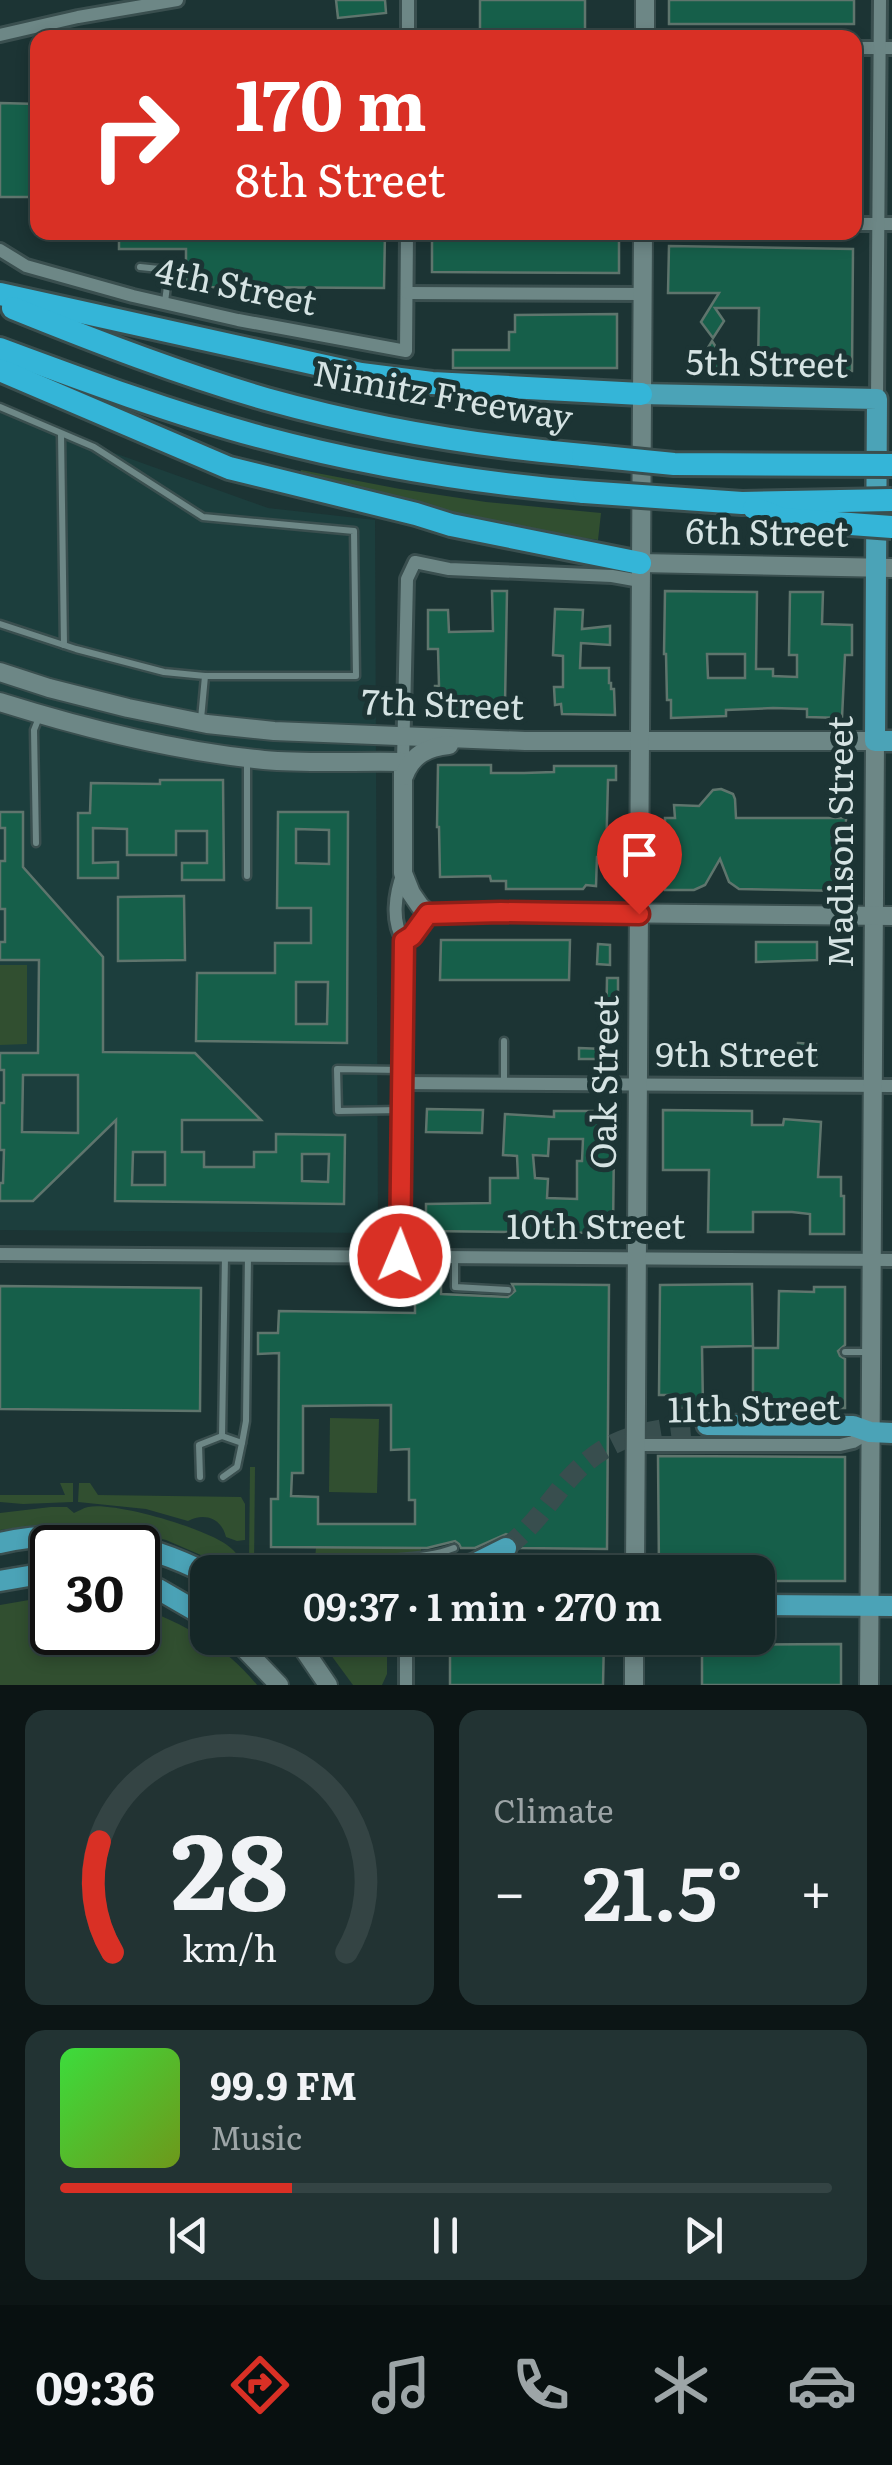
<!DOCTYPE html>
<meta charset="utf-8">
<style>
body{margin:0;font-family:Literata,serif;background:#233;color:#f1f3f6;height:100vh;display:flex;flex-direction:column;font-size:38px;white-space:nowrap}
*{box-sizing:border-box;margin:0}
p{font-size:32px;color:#9da5a7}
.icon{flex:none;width:55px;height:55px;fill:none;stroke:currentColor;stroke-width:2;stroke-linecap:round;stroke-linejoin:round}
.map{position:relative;height:1685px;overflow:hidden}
.drawer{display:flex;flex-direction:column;gap:25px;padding:25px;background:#0c1515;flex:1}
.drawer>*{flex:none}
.top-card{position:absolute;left:30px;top:30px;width:832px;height:210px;border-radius:20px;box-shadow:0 5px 15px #0003,0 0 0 2px #344444;background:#d93025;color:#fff;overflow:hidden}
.speed{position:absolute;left:30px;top:1525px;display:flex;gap:20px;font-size:50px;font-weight:700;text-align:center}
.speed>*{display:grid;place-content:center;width:130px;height:130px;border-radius:50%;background:#152727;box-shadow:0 5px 15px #0003,0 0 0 2px #344444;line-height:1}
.speed .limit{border:5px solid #111;border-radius:15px;background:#fff;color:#111}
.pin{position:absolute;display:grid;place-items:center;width:85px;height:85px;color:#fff;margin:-102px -42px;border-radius:50% 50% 50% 0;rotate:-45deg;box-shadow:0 0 10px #0007}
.pin .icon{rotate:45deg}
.me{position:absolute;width:110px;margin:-55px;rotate:1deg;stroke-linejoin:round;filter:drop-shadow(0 0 8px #0008)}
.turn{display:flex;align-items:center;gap:35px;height:210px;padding:0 40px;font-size:45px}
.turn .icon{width:130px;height:130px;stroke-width:2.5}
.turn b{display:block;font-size:70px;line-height:85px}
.big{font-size:75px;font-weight:600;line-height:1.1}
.drawer .widget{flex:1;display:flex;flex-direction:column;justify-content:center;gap:15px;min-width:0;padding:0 35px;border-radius:20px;background:#233}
.drawer .dial{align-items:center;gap:0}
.dial svg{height:260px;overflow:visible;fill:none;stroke:#344444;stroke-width:7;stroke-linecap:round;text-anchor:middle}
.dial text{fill:#f1f3f6;stroke:none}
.song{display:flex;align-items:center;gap:30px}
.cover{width:120px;height:120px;border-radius:15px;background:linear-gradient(135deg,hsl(120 70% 55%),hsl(80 70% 35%))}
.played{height:10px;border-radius:5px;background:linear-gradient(90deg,#d93025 30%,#344444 30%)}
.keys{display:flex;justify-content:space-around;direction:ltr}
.heat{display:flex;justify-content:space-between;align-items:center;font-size:55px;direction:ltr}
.drawer .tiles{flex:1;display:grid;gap:25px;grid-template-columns:1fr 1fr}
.widget:last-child{grid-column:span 2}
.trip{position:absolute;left:190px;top:1555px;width:585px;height:100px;border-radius:20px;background:#152727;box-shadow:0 5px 15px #0003,0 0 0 2px #344444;font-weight:600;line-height:100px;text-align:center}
.menu{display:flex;height:160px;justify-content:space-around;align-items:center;background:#081010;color:#9da5a7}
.menu .icon{width:70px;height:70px}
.menu .selected{color:#d93025}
.menu b{font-size:45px;color:#f1f3f6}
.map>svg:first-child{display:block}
.built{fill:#1c3e3d}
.green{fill:#314f30}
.building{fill:#165f4a;stroke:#5f756d;stroke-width:2.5;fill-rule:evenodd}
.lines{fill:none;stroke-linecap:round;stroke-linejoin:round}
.primary-tunnel{stroke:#384e4e;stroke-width:20;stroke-dasharray:20 10;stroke-linecap:butt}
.lane-casing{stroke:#3a4f4f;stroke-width:11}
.street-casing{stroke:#3a4f4f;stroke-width:18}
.secondary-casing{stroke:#3a4f4f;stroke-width:22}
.primary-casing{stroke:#3a4f4f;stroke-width:25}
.highway-casing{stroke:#3a4f4f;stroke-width:28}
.lane{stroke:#6d8786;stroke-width:6}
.street{stroke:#6d8786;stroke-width:12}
.secondary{stroke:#6d8786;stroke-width:18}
.primary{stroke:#4ba3b7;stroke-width:20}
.highway{stroke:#34b5d8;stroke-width:22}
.highway-bridge-casing{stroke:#3a4f4f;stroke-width:28;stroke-linecap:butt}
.highway-bridge{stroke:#34b5d8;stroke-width:22}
.route-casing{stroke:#8d1f18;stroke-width:25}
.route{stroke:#d93025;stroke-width:18}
.labels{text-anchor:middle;stroke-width:10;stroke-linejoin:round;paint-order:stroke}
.street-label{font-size:35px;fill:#d5e3e3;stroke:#1c3434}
</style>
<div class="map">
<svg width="892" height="1685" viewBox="0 0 892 1685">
<rect width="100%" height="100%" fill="#1c3434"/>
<path class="built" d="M0,403L61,434L268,508L375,520L378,1233L0,1230Z"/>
<g class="green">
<path d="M301,470L400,489L486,502L601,513L598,540L478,522L298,480Z"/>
<path d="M0,965H27V1044L0,1045Z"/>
<path d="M330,1418L379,1419L377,1493L329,1492Z"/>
<path d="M250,1467H255L254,1565H249Z"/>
<path d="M60,1483H73V1502L23,1504L0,1502V1495H65Z"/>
<path d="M79,1483H90L98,1495L241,1497L245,1504V1540L237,1541L226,1537C222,1519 205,1512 188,1521L146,1509L78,1502Z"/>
<path d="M51,1507H67L74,1513C79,1511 83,1508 88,1507C116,1502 204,1528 227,1545C237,1552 242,1560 243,1571L234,1572L210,1559L166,1540L107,1526L53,1523L0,1530V1513Z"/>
<path d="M316,1547L421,1548V1553H377L376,1555L318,1572H296V1561H315Z"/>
<path d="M52,1596V1632H138V1607C183,1623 227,1647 257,1685H0V1605Z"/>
<path d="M339,1638H387V1674L382,1685H353L328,1651L331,1641Z"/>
</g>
<g class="building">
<path d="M336,0H385L386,13L338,18Z"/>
<rect x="480" y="0" width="105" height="38"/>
<rect x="669" y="0" width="185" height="24"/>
<path d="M0,103L38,104V197H0Z"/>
<path d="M119,232H385L384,288L186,287V249H119Z"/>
<path d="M432,232H619V273L432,272Z"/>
<path d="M669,246L853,249L852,371L758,370L759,308H715L724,321L713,338L701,322L719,293H668Z"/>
<path d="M617,314V368H453V350H509V332H515V315Z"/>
<path d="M712,341L723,358L718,368H708L701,359Z"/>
<path d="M492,591H507L505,704H490V714H430V700H435V686H439L438,649H428V610H448L449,632L493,631Z"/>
<path d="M665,591L757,592L756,669H773V676L797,677V655H789L790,592H823L822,624L852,625V655H845L842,718L807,717V709L773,708L726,710V716L671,718V700H667L666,654H664ZM707,654H745V678H708Z"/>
<path d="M555,609L583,610L582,629L610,626V645L581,643L580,668H609V683H611V689H614L615,715L562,714L561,704L555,705L554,687H563V656L553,655Z"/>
<path d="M438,765H491V773H524L554,772V766H616V780H608L606,857H597L596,886L586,885L583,889H506V881H491L490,876L440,877L439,827H437Z"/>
<path d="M160,780H223L224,880H182V863H207V831H176V855H127V829L93,828V863L118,862V878H78V813H90L91,783L160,784Z"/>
<path d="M721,789L733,794L735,799L736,818H846V891L739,889L729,882L720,859L705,885L694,890H665V818H675L674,805L699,806L713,790Z"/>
<path d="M0,812H23V867L103,957V1052L195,1053L261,1120H182V1152H204V1167H254V1152H276V1134L345,1135L344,1204L115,1201L116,1120L33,1201H0V1183H3L4,1150H0V1103H4V1070H0V1053H38L39,960H0V942H5V909H0V861H5V828H0ZM23,1075H78V1133L22,1132ZM133,1152H165V1185H132ZM302,1154H329L328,1182L302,1181Z"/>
<path d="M278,812H348L347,1043L196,1041L197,973H275V943H311V908H277ZM296,829L329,830V864L296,863ZM296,982H328L327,1024H296Z"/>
<path d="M184,896L185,960L118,961V897Z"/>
<path d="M441,940H570L569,980H440Z"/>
<path d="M756,942H817V960L756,962Z"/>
<path d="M598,944L610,945V965L597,964Z"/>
<path d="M607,978H618V1033H606Z"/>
<path d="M798,1043L816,1044V1061H799Z"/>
<path d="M579,1048L603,1049V1059H579Z"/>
<path d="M427,1109L483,1110L482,1133L426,1132Z"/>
<path d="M663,1110L752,1111V1125H783L784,1119L821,1122L818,1177H841V1196H844V1234H810V1214L792,1212H753V1232H708L709,1170H663Z"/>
<path d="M554,1111H610V1141H614L613,1233L426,1231V1204L490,1203V1178H518L517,1156L503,1155L505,1114L554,1117ZM549,1139H583L582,1161H577V1199L547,1198L548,1179L535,1178L533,1155L548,1156Z"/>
<path d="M415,1283H441V1294L508,1297L515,1291L512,1284L609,1285L607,1549L520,1548L514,1537L506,1534L475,1548H461L459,1544L455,1541L427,1548L271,1547V1499H278L279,1353L258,1354V1333H278L279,1311L415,1313ZM391,1405V1450L409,1449V1500H415V1524H318V1497L291,1496L292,1473H303V1406Z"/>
<path d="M752,1284L753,1346L702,1347L703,1408H678V1395H659L660,1285Z"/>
<path d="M0,1286L201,1288L200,1411L0,1409Z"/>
<path d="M814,1287H845V1345L838,1351L840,1356L845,1359V1408H753V1348H778L779,1291L814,1292Z"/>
<path d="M658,1456L845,1457V1581H758V1572H659Z"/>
<path d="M450,1638H604L603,1685H450Z"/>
<path d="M841,1644V1685H702V1645Z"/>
</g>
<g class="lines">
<path class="primary-tunnel" d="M506,1548C527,1532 541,1513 558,1492C601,1437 641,1429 707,1425"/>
<g class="lane-casing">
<g id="lane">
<path d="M140,267L169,270L165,302"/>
<path d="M0,407L94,447L203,517L354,531L356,676H205L164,672L76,649L0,624"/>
<path d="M61,434L64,645"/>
<path d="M201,719L205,676"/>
<path d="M36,843L34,730L40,715"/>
<path d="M247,876V762"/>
<path d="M400,1070L337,1069L338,1111L401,1110"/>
<path d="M504,1082V1041"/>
<path d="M455,1257V1287L508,1290"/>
<path d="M845,1352H868"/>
<path d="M222,1436L225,1256"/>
<path d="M242,1443L246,1421L248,1255"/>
<path d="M200,1477L199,1445L222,1436L242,1443L237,1467L223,1477"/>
<path d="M336,1572C373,1553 416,1563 454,1548"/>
</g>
</g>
<g class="street-casing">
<g id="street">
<path d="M0,35L78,17L177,0"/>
<path d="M408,38V0"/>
<path d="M855,48H892"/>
<path d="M855,224H892"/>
<path d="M0,250L26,266L133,296L238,320L406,351L407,232"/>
<path d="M407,293L642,294"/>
<path d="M877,399L880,0"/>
<path d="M403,762L407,579L415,562L449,569L612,576L640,581"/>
<path d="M404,941L412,936L429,914"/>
<path d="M401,1083L892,1086"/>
<path d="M0,1254L892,1260"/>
<path d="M400,1256L404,941C391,922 395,894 403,873"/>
<path d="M636,1445H840L853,1442L870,1432"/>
<path d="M406,1685V1638"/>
</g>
</g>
<g class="secondary-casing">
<g id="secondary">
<path d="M645,38V0"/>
<path d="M640,563L892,568"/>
<path d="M0,672L49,688L128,708L207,724L274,731L525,741H875L869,1685"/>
<path d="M0,702C86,729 175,751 264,760C310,764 357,761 403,762V873L411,893L420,906L429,914L501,912L892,916"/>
<path d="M404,776C412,755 427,747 449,745"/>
<path d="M635,1572L643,232"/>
<path d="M234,1638L279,1685"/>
<path d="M296,1638L328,1685"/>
<path d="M634,1685V1638"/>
</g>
</g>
<g class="primary-casing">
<g id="primary">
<path d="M641,394L877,399L875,741H892"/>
<path d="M707,1425L853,1426L870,1432L892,1433"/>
<path d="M0,1543C71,1527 144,1541 208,1574"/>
<path d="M448,1572L474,1564L506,1548"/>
<path d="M0,1581L52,1572"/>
<path d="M138,1583L158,1589L208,1618"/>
<path d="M758,1605L892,1606"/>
<path d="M291,1638H296"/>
</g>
</g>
<g class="highway-casing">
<g id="highway">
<path d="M0,294L361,374L432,383L641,394"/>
<path d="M13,308C97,342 180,374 266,399C370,428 476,446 583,455"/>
<path d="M0,349C86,381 172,413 261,437C366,465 475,483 584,492"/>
<path d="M0,370L229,468L416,514L451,525L640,563"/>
</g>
</g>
<use href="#lane" class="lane"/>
<use href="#street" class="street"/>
<use href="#secondary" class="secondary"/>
<use href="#primary" class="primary"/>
<use href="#highway" class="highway"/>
<g class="highway-bridge-casing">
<g id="highway-bridge">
<path d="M583,455L674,464L892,465"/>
<path d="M584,492L742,503L892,500"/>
<path d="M754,508L782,519L892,527"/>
</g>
</g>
<use href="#highway-bridge" class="highway-bridge"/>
</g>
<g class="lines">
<g class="route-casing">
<path id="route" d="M400,1256L404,941L412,936L428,914L501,912L639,914"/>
</g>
<use href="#route" class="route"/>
</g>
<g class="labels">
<g class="street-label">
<text transform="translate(236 287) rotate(12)" y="12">4th Street</text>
<text transform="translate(767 364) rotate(1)" y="12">5th Street</text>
<text transform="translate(443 396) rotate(10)" y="12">Nimitz Freeway</text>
<text transform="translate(767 533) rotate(1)" y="12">6th Street</text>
<text transform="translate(443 705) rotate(2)" y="12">7th Street</text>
<text transform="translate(841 842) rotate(-90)" y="12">Madison Street</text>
<text x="737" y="1067">9th Street</text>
<text transform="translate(605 1082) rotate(-89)" y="12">Oak Street</text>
<text x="596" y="1239">10th Street</text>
<text transform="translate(754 1409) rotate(-1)" y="12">11th Street</text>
</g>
</g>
</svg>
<div class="speed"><div class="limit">30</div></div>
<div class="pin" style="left:639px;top:914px;background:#d93025"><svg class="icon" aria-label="arrive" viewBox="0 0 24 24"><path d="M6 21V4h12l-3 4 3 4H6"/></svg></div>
<svg class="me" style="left:400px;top:1256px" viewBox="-20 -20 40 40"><circle r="17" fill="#d93025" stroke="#fff" stroke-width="3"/><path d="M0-11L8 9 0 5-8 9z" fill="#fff"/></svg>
<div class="trip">09:37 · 1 min · 270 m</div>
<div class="top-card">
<div class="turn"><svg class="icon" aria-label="right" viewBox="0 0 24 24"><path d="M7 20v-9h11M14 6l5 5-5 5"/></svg><div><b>170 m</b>8th Street</div></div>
</div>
</div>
<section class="drawer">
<div class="tiles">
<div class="widget dial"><svg viewBox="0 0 100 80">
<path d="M14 69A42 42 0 1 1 86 69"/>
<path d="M14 69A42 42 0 0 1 10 35" stroke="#d93025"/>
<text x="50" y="56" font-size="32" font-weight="700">28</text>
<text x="50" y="72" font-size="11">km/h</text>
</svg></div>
<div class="widget"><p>Climate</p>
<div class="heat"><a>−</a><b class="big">21.5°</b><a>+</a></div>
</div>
<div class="widget">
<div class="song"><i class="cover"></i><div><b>99.9 FM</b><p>Music</p></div></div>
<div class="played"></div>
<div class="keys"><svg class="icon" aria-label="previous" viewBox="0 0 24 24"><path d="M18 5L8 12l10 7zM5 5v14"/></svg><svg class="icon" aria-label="pause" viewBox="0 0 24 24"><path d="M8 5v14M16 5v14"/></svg><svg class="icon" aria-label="next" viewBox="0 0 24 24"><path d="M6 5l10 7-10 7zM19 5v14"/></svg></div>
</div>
</div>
</section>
<nav class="menu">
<b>09:36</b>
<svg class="icon selected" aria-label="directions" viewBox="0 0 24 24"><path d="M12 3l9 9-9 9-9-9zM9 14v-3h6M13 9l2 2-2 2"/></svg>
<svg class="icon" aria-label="music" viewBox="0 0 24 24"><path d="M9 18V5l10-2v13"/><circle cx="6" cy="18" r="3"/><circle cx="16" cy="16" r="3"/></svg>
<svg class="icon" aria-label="phone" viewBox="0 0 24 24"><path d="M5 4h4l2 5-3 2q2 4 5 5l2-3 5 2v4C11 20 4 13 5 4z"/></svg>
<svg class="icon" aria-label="climate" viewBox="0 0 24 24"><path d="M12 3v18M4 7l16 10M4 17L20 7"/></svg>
<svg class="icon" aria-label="car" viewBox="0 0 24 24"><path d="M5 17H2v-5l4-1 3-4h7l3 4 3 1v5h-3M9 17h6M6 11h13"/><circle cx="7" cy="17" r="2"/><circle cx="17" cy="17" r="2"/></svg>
</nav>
